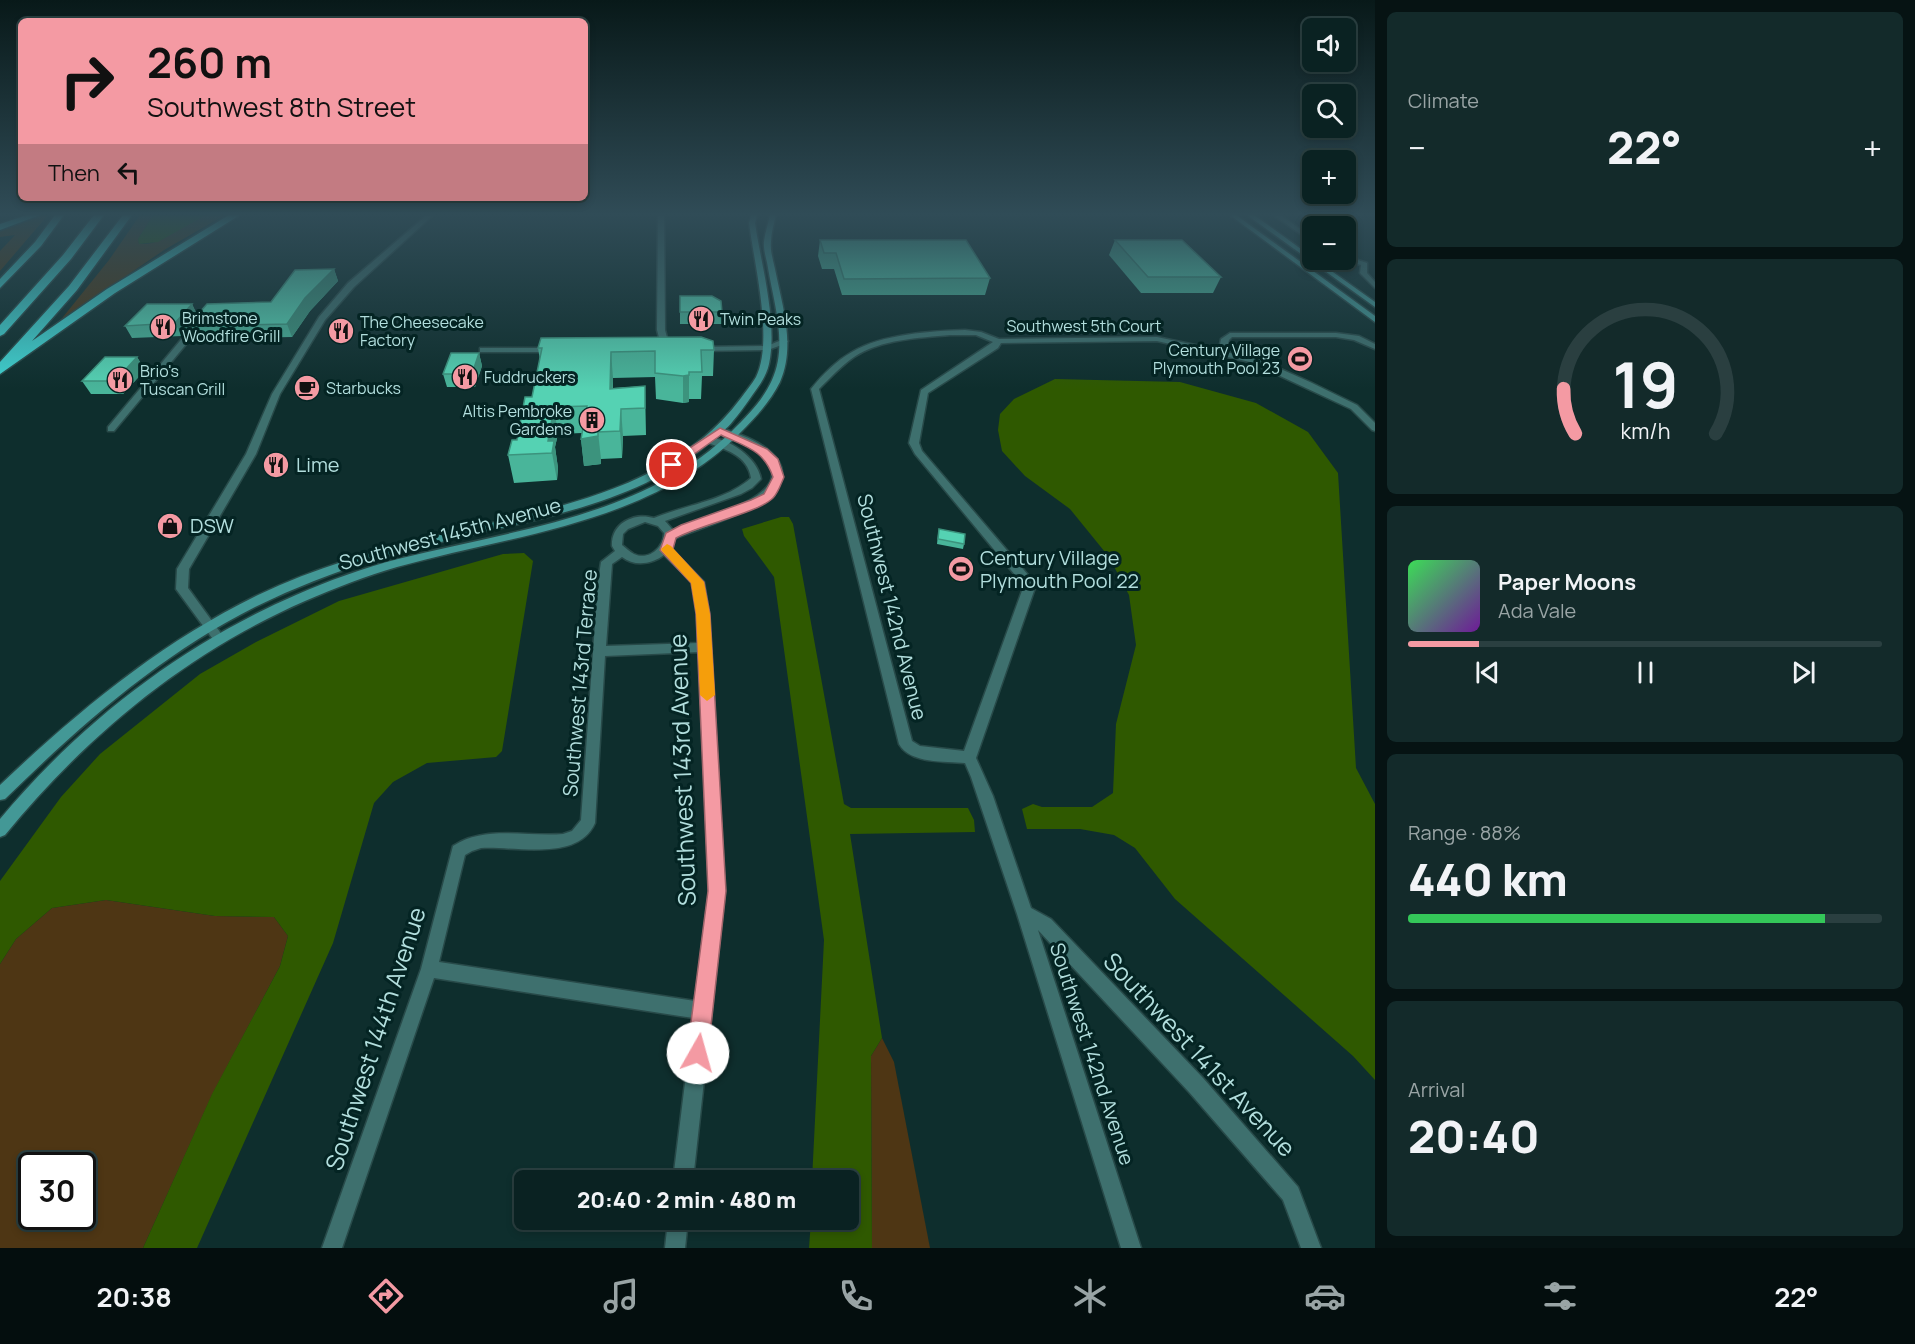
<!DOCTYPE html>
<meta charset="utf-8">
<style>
body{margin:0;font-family:Manrope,sans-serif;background:#132a2a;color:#f1f3f6;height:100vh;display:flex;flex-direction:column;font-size:22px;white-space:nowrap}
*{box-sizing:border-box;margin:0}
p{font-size:20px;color:#99a4a5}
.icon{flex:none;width:33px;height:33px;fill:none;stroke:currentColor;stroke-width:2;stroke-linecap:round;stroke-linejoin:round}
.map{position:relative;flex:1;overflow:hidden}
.sheet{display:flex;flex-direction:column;gap:12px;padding:12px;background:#061313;width:540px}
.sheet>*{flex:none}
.guide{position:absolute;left:18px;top:18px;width:570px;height:183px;border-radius:9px;box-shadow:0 3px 9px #0003,0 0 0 2px #2a3f40;background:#f49aa3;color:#111;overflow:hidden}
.tools{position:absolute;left:1302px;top:18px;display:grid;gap:12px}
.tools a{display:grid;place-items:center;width:54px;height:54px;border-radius:9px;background:#0a2222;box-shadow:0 3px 9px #0003,0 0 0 2px #2a3f40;font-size:30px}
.speed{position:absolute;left:18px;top:1152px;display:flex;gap:12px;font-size:30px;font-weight:700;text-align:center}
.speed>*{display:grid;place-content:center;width:78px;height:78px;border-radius:50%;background:#0a2222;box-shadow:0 3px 9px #0003,0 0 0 2px #2a3f40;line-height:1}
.speed .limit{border:3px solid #111;border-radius:9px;background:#fff;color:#111}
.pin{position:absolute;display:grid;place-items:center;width:51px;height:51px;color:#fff;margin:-26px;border:3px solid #fff;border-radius:50%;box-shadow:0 2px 6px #0007}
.me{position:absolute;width:66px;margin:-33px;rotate:7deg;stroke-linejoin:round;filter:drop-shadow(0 0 4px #0008)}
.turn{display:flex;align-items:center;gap:21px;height:126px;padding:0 30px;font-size:27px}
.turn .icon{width:78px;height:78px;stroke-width:2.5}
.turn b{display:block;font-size:42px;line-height:51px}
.then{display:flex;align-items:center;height:57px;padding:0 30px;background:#0003;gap:12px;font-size:22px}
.big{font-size:45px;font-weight:800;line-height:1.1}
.sheet .widget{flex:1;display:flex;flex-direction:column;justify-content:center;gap:9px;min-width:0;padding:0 21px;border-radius:9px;background:#132a2a}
.sheet .dial{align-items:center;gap:0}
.dial svg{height:156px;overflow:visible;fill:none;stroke:#2a3f40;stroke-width:7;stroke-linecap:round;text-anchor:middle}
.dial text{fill:#f1f3f6;stroke:none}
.song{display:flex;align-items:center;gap:18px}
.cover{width:72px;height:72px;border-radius:9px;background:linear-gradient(135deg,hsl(130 70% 55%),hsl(280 70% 35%))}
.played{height:6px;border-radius:3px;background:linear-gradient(90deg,#f49aa3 15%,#2a3f40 15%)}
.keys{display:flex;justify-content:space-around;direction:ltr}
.heat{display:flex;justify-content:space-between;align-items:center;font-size:33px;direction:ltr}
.charge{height:9px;border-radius:4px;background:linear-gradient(90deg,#34c759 88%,#2a3f40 0)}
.trip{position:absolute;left:514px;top:1170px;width:345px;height:60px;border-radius:9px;background:#0a2222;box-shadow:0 3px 9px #0003,0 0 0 2px #2a3f40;font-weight:800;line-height:60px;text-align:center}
.dock{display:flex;height:96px;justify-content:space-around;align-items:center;background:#040e0e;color:#99a4a5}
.dock .icon{width:42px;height:42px}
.dock .active{color:#f49aa3}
.dock b{font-size:27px;color:#f1f3f6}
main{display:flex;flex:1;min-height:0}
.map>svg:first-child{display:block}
.green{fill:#4e3614;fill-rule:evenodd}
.water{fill:#2f5900}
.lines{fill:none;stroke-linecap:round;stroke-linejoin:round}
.street-casing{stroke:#284a49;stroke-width:3}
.secondary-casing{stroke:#284a49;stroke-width:3}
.highway-casing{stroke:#284a49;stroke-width:3}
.street{fill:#3e706e;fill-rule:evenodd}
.secondary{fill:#439896;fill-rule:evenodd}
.highway{fill:#40d3d1;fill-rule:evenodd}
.wall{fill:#49b59a}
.shaded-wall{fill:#3c937d}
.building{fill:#55d2b3;stroke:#3c937d;stroke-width:1.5}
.route{fill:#f49aa3;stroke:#9f646a;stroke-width:1.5}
.slow{fill:#f59e0b}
.labels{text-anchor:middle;stroke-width:6;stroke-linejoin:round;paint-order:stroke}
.far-poi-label{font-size:16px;fill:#b2dedd;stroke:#042423;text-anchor:start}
.far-street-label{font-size:16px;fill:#b2dedd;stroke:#042423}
.poi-label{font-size:20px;fill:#b2dedd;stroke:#042423;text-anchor:start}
.street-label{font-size:20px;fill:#b2dedd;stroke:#042423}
.near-street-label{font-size:24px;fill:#b2dedd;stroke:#042423}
</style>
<main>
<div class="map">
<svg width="1375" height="1248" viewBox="0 0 1375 1248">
<rect width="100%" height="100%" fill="#0e2e2d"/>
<g class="green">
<path d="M41,215H48L0,271V251L15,235L0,237V229Z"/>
<path d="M140,215H153L138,239L139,244C166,246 181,222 205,215C211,213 219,215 225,215L164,250L59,322L109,260Z"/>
<path d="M106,900L215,916L274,917L288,936L280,966L212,1095L143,1248H0V964L16,939L52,908ZM32,1166H82V1216H32Z"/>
<path d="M882,1038L894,1062L930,1248H872L871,1056Z"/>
</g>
<g class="water">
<path d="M153,215H206L158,242L139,244L138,239Z"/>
<path d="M1055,379L1180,382L1256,403L1308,432L1338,473L1356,768L1375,804V1080L1353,1056L1175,899L1135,848L1114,835L1080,829H1027L1022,809L1033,804L1042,807H1092L1113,793L1116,724L1136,645L1129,595L1109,557L1070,509L1025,476L1002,451L998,430L1000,414L1014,399Z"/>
<path d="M781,517H789L793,524L844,804L851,808H968L974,820L975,832L850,834L882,1038L871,1056L872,1248H809L811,1220H849V1180H812L824,940L774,577L744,536L742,529Z"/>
<path d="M524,553L533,561L502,751L496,757L427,763L393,782L374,803L333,943L197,1248H143L212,1094L280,966L288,936L274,917L215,916L106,900L52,908L16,939L0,964V881L61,797L100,754L200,674L256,642L339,601L503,554Z"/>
<path d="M958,556L970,558L974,569L968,571L964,582L952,580L948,568L954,566Z"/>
</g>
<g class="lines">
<g class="street-casing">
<g id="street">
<path d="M427,215H433L354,287L325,320L280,394L256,454L189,569L188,588L225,639L223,642H215L176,589L177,569L246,454L272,394L319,317L348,283Z"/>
<path d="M658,215H664L665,330L670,349L666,351L662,349L657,330Z"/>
<path d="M1273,215H1280L1312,237V242Z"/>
<path d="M1346,256L1367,263V273L1375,282V288L1360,273L1361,265L1344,260Z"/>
<path d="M200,317L207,319L114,431H108V427Z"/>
<path d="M965,330L981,332L999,339L1157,337L1219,350L1221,339L1230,333H1336L1359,336L1375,344V349L1354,340L1336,337H1232L1229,340L1226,352L1256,358L1310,382L1357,405L1375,423V431L1372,430L1351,409L1250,362L1157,341L1001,343L998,348L928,393L919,443L922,451L1029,576L1035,588L976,758L993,796L1031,908L1051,919L1203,1078L1298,1187L1321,1248H1301L1283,1200L1189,1092L1038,930L1141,1248H1121L1017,914L971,777L965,763C945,761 910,764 899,744L811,389C822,375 836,361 852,352C882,334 931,331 965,330ZM950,335H976L993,342L921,390L909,443L915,454L1020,581L1023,588L964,751L920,746L912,741L819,389C830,378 841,366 854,357C881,339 919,338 950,335Z"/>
<path d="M784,339L788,341L787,343L768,350L697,351L693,349L697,347L767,346Z"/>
<path d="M480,348H554L558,350L554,352H480Z"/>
<path d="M720,428C741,434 767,443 779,462C802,502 699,527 674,539L670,548L704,582L709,614L725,891L693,1180H673L693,1018L434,978L342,1248H322L421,969L453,846C485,825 526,837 563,834L572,831L581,820L598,582L601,562L615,551L612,546C611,523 634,512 654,518C685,505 725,501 751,478C748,455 724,449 705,442V438C727,436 757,457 761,479L752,488L741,494L665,521L673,530C695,520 777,502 772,471C769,448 735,440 717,433V429ZM645,522L658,526L664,533C664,547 649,561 634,554C630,552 626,548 622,545L623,534L628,529ZM664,555L693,583L697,614L698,643L606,646L612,564L622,557C635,567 652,564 664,555ZM699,652L709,891L695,1001L439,962L465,855L472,851L481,848C516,846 578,862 595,823L605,656Z"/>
<path d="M668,1220H688L685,1248H665Z"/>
</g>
</g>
<g class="secondary-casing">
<g id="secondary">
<path d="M751,215H757L755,223C761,264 778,323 769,364C766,378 757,388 749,400C744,407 739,414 733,421C727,429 718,435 710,442C635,506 529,520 437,543C389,554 342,569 297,588C184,634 92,714 5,799L0,800V785C78,711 161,642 258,595C315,568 375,550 436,536C542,510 671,493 741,398C746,391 752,384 756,377C774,341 754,263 749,223Z"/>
<path d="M770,215H776C774,224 771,233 771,242C770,250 773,260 775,269C782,305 796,346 780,382C770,402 755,418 740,433C650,524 515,534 397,567C366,576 335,588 305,601C186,653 87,735 5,835L0,837V819C80,723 181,645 296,595C328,581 363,568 398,559C512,530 644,517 732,431C748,415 763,400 772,380C788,345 774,304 768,268C767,260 763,250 764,241C765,233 768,224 770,215Z"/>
<path d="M1230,215H1236L1375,316V322Z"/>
<path d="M1247,215H1254L1312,257V260H1316L1375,302V307Z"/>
</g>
</g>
<g class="highway-casing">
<g id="highway">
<path d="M27,215H40L0,230V224Z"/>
<path d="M55,215H64L41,246L0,288V279L35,242Z"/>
<path d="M94,215H104L71,259L4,334L0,336V325L63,255Z"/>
<path d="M123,215H132L77,290L32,341L107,289L229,215H240L115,293L0,374V362L69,286Z"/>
</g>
</g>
<use href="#street" class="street"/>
<use href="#secondary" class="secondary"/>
<use href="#highway" class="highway"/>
</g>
<g class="wall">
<path d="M820,240L990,278L985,295H842L834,269H822L818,256Z"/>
<path d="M1115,240L1221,277L1213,293H1141L1109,255Z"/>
<path d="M334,269L338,281L310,311L292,337L200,339L199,336H197L191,325L182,336L132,338L125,326L192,304L197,315L271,302Z"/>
<path d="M680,296L722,312V324H680Z"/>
<path d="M538,348L714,350L713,376H702L701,399H689V402L683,403L656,399L655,377L613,378V388L645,386L646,435L623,436L622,458L601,459V464L584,466L581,439L582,433L558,434L555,447L558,468L557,480L514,483L508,455L517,440L532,397L540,360Z"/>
<path d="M479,353L482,366L475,387H447L443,374Z"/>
<path d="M137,357L145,370L123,394H91L82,381Z"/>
<path d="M939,529L964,544L963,549L937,544L938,534Z"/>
</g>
<g class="shaded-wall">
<path d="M334,269L338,281L310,311L292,337L287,324L305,298Z"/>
<path d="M192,304L198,316L190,323L191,325L182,336L175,323Z"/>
<path d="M611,352L613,378L612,415L610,389Z"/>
<path d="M479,353L482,366L475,387L472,374Z"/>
<path d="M137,357L145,370L123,394L115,381Z"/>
<path d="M689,375V402L683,403V376Z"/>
<path d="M554,407L558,434L555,447L558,468L557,480L552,453L548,441Z"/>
<path d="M621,409L623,436L622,458L620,431Z"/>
<path d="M598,432L601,459V464L584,466L581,439Z"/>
</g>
<g class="building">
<path d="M820,240H966L990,278L844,279L836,253H824Z"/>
<path d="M1115,240H1182L1221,277H1148Z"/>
<path d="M334,269L305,298L287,324L194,326L197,323H190L207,304L271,302L295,270Z"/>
<path d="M680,296H712L721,301L722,312H680Z"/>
<path d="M147,304H192L175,323L125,326Z"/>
<path d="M701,337L713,341L714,350H701L702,372H689V375L683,376L655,373V351L611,352L610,389L645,386V408L621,409L620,431L598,432V436L581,439L587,406L554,407L548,441H554L552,453L508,455L512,440H517L525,397H532L542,348H538L541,338Z"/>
<path d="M451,353H479L472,374H443Z"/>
<path d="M105,357H137L115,381H82Z"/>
<path d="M939,529L965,534L964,544L938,539Z"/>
</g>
<linearGradient id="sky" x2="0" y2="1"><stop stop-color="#081919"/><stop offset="0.55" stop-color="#304c57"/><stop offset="1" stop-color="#304c57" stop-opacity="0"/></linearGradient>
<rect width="1375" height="389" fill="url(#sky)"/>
<path class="route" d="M720,428L767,449L778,459L784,477C781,484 778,493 773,498C758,513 699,525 676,538L673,549L704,582L710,614L726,891L708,1053L705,1061L698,1064L691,1061L687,1053L708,891L696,614L691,583L660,550L666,533L681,525L751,500L764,494L773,477C764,450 746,447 721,435L676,467H668V462Z"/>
<path class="slow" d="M667,544L671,546L704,582L710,614L715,695L707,701L700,695L696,614L691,583L662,551L661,549Z"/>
<defs>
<g id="restaurant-disc" transform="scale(1.35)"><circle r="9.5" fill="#f49aa3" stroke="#042423"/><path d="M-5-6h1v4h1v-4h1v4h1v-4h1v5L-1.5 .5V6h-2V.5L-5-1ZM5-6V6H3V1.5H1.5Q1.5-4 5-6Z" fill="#111"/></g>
<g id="stadium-disc" transform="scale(1.35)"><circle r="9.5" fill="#f49aa3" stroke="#042423"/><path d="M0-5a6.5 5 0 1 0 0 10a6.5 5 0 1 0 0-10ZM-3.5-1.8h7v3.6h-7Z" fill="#111"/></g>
<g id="cafe-disc" transform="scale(1.35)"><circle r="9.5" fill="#f49aa3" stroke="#042423"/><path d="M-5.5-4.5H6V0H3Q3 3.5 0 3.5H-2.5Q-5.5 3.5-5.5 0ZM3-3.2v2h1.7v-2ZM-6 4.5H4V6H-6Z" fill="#111"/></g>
<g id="building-disc" transform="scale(1.35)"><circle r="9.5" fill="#f49aa3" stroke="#042423"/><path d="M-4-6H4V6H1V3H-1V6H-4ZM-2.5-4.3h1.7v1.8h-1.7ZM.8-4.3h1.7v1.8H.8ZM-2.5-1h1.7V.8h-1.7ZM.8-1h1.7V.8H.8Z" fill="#111"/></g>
<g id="shop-disc" transform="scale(1.35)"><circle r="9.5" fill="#f49aa3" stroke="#042423"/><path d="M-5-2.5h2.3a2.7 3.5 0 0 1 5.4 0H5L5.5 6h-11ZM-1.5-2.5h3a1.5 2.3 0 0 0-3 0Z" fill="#111"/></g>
</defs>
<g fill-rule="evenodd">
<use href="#restaurant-disc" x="701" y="319"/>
<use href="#restaurant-disc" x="163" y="327"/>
<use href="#restaurant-disc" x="341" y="331"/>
<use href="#stadium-disc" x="1300" y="359"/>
<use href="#restaurant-disc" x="465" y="377"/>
<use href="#restaurant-disc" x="120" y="380"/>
<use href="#cafe-disc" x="307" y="388"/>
<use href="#building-disc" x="592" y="420"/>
<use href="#restaurant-disc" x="276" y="465"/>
<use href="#shop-disc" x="170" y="526"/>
<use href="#stadium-disc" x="961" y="569"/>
</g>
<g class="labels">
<g class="far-poi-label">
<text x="182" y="324">Brimstone<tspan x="182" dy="18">Woodfire Grill</tspan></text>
<text x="720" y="325">Twin Peaks</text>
<text x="360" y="328">The Cheesecake<tspan x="360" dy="18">Factory</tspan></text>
<text x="1280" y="356" text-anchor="end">Century Village<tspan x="1280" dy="18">Plymouth Pool 23</tspan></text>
<text x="140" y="377">Brio's<tspan x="140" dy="18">Tuscan Grill</tspan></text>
<text x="484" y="383">Fuddruckers</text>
<text x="326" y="394">Starbucks</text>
<text x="572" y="417" text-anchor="end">Altis Pembroke<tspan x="572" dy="18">Gardens</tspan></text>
</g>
<g class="far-street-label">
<text x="1084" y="332">Southwest 5th Court</text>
</g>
<g class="poi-label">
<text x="296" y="472">Lime</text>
<text x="190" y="533">DSW</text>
<text x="980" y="565">Century Village<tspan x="980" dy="23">Plymouth Pool 22</tspan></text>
</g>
<g class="street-label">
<text transform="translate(450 534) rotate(-15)" y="7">Southwest 145th Avenue</text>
<text transform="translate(892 607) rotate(76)" y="7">Southwest 142nd Avenue</text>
<text transform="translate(580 683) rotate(-85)" y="7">Southwest 143rd Terrace</text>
<text transform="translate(1092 1054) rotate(72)" y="7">Southwest 142nd Avenue</text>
</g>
<g class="near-street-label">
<text transform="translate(683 770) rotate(-92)" y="8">Southwest 143rd Avenue</text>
<text transform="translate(376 1039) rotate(-72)" y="8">Southwest 144th Avenue</text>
<text transform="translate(1199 1055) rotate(47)" y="8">Southwest 141st Avenue</text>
</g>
</g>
</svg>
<div class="tools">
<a><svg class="icon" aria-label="sound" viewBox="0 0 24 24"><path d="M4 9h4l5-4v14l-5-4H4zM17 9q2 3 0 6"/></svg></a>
<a><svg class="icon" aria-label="search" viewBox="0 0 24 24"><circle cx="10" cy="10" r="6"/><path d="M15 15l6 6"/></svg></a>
<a>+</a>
<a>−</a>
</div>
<div class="speed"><div class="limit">30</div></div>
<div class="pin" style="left:672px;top:465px;background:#d93025"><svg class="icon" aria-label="arrive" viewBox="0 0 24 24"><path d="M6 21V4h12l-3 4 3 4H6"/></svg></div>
<svg class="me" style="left:698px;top:1053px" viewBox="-20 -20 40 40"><circle r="19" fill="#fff"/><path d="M0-13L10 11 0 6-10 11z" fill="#f49aa3"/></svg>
<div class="trip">20:40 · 2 min · 480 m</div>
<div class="guide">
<div class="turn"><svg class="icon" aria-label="right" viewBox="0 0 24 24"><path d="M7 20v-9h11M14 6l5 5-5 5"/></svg><div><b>260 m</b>Southwest 8th Street</div></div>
<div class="then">Then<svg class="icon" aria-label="left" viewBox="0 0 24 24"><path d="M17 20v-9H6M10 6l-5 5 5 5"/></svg></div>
</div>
</div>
<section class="sheet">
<div class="widget"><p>Climate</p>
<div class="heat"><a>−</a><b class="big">22°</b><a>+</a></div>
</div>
<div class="widget dial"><svg viewBox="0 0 100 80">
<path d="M14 69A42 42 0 1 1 86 69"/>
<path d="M14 69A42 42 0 0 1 8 46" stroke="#f49aa3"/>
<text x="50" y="56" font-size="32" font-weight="700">19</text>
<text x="50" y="72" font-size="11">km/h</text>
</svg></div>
<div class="widget">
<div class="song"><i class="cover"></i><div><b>Paper Moons</b><p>Ada Vale</p></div></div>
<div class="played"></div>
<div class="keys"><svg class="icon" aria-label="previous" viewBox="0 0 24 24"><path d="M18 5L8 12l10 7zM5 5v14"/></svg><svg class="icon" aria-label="pause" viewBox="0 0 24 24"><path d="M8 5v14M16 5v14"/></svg><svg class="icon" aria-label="next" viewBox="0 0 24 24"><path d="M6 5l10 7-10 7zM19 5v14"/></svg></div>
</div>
<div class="widget"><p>Range · 88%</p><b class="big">440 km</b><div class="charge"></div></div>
<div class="widget"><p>Arrival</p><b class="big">20:40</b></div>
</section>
</main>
<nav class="dock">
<b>20:38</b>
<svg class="icon active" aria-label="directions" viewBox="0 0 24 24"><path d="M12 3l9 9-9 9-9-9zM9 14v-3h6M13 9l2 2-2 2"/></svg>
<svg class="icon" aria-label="music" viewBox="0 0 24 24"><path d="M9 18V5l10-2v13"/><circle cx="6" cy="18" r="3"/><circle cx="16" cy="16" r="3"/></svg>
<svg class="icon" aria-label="phone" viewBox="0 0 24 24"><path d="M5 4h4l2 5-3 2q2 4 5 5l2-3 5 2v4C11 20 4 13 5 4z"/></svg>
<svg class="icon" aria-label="climate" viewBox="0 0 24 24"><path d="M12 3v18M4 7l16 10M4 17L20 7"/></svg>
<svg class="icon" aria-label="car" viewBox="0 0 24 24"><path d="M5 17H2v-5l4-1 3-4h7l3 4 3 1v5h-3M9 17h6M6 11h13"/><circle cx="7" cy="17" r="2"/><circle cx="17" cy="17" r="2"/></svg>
<svg class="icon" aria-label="filters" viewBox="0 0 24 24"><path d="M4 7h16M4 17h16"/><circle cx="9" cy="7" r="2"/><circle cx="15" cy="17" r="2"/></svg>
<b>22°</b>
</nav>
